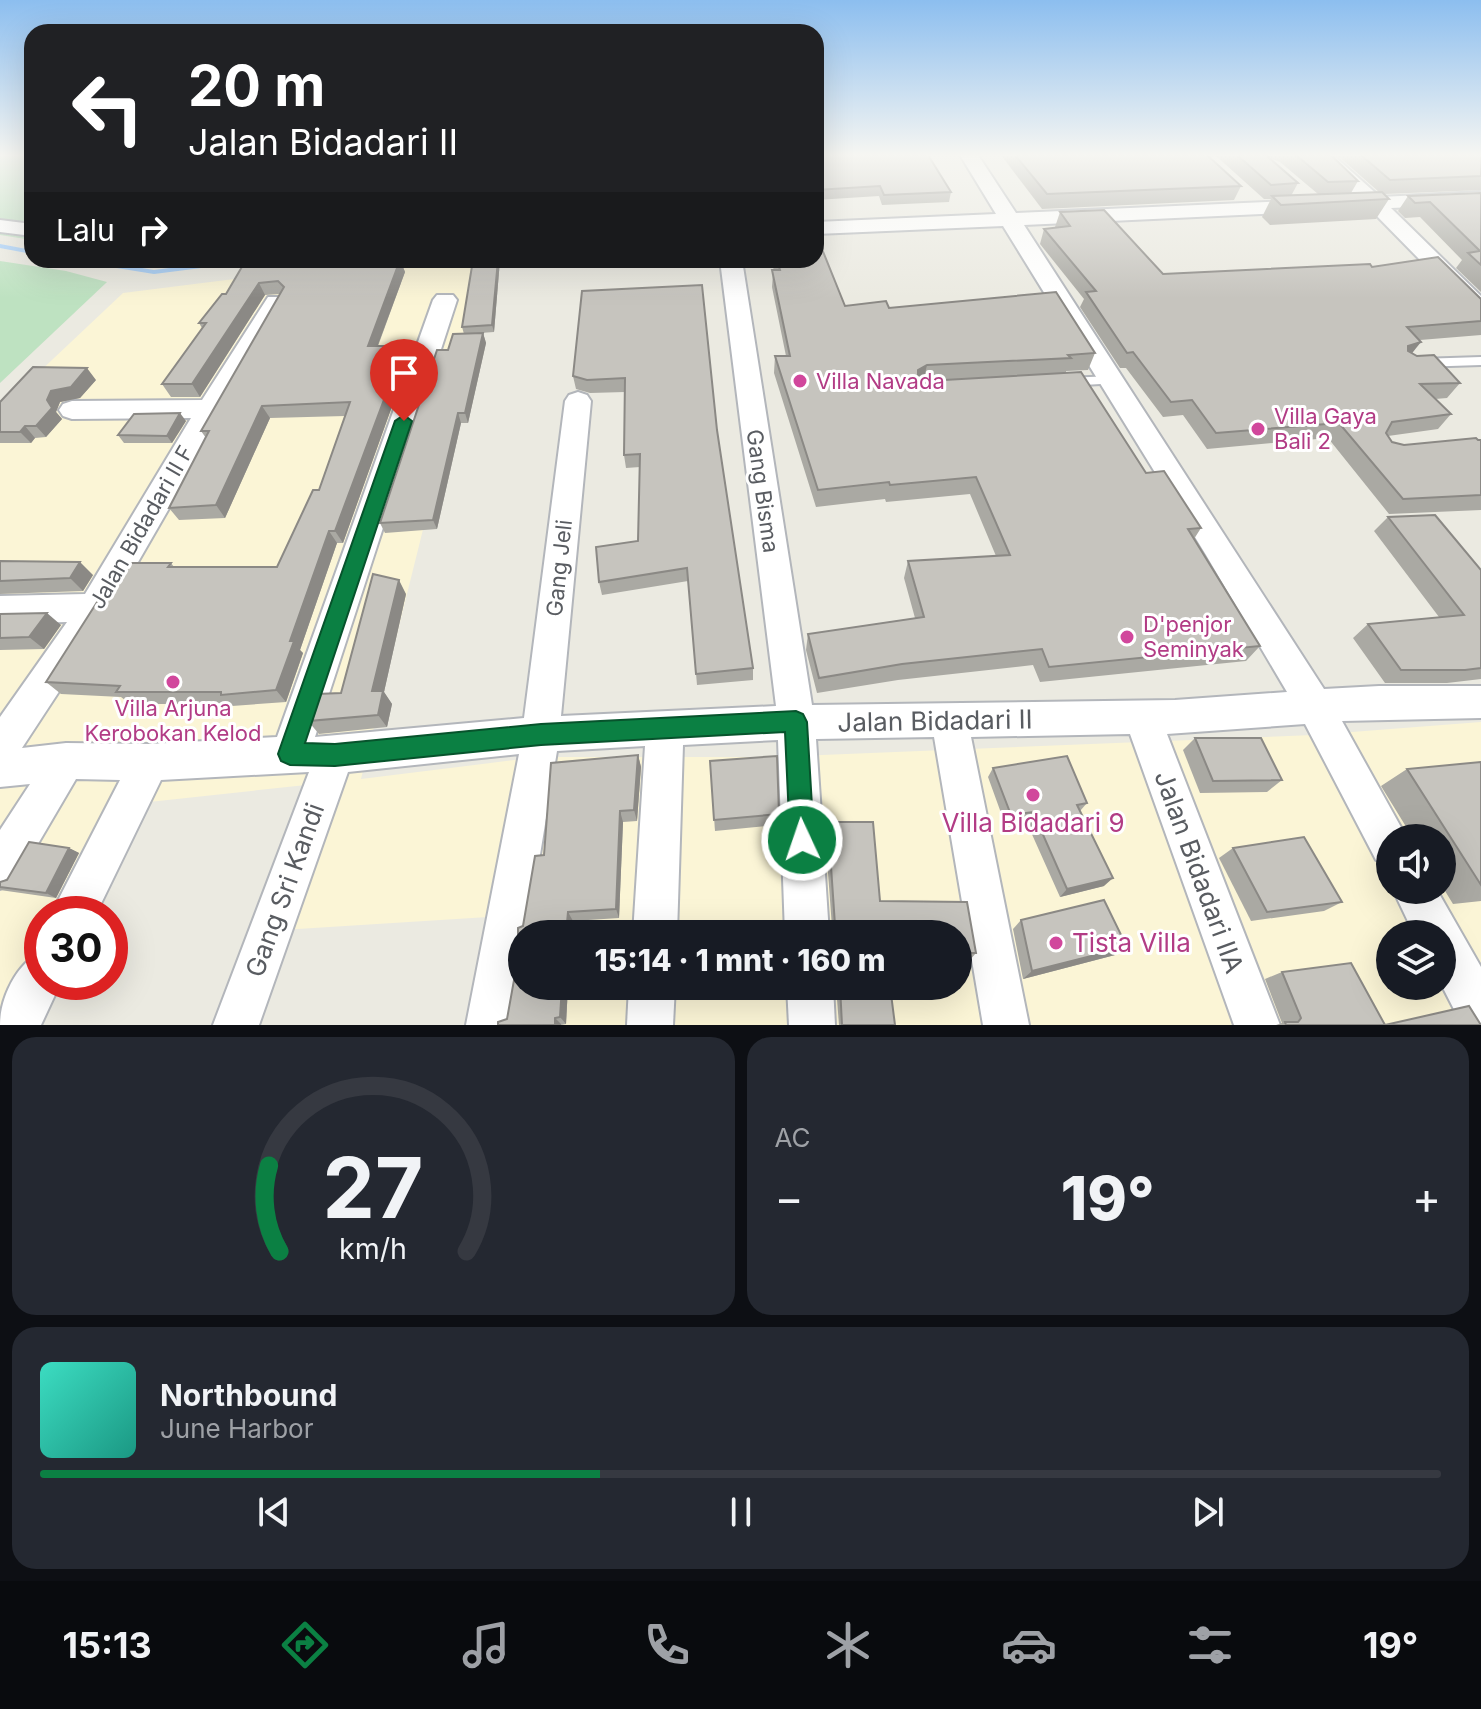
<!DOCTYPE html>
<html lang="id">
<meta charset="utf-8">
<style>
body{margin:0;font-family:Inter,sans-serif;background:#242831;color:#f1f3f6;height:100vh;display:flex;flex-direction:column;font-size:30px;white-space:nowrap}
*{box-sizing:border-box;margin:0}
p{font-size:26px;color:#9ea1a6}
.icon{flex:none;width:44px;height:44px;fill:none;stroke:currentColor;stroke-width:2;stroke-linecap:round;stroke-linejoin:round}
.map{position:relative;height:1025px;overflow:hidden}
.sheet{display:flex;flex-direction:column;gap:12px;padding:12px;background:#0d0f14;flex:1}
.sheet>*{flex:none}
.hud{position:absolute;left:24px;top:24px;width:800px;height:244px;border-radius:24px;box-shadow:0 8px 32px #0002;background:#202124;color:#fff;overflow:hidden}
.fabs{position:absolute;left:1376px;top:824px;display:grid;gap:16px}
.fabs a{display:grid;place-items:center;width:80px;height:80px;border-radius:50%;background:#171b24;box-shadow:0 8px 32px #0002;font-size:40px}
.speed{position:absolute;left:24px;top:896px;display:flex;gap:16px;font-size:40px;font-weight:700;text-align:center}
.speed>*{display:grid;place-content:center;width:104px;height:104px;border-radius:50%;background:#171b24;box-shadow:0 8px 32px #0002;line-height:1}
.speed .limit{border:12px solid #d22;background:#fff;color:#111}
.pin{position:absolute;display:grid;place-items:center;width:68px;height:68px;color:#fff;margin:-82px -34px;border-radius:50% 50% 50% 0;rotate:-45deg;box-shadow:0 0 8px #0007}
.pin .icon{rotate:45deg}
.me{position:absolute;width:88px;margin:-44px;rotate:357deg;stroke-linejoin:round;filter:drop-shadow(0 0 6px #0008)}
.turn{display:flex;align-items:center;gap:28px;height:168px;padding:0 32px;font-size:36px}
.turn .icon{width:104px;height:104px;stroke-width:2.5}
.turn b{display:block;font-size:56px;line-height:68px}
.then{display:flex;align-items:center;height:76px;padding:0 32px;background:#0003;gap:16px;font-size:30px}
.big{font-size:60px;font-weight:800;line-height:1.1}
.sheet .card{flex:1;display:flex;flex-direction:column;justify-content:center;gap:12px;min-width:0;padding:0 28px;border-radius:24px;background:#242831}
.sheet .dial{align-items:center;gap:0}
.dial svg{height:208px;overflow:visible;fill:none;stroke:#363941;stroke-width:7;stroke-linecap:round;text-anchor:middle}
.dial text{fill:#f1f3f6;stroke:none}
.song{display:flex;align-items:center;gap:24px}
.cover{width:96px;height:96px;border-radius:12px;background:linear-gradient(135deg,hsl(170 70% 55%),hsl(170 70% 35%))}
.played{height:8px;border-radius:4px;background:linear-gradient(90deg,#0b8043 40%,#363941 40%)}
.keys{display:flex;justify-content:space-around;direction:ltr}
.heat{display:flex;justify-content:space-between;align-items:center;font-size:44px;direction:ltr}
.sheet .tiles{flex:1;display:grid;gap:12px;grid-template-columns:1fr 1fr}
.card:last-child{grid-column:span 2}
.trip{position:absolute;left:508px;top:920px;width:464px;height:80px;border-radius:40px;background:#171b24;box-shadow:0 8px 32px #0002;font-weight:800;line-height:80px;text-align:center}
.dock{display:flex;height:128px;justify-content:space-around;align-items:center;background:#090b0e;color:#9ea1a6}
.dock .icon{width:56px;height:56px}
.dock .on{color:#0b8043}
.dock b{font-size:36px;color:#f1f3f6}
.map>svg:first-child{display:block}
.commercial{fill:#fbf5d6;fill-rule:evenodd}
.green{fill:#bee2c1}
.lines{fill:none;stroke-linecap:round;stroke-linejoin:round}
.stream{fill:#a3cdf9;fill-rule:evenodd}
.service-casing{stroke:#b3b6bb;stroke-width:4}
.minor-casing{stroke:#b3b6bb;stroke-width:4}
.service{fill:#fff;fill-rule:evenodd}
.minor{fill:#fff;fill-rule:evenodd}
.wall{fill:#aaa9a3;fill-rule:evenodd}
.shaded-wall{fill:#8b8985}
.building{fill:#c6c4be;stroke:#8b8985;stroke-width:2}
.route{fill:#0b8043;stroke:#07532c;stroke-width:2}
.hotel-dot{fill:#d1479c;stroke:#fff;stroke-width:3}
.labels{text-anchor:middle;stroke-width:6;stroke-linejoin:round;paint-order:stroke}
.hotel-label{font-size:22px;fill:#b23c85;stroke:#fff;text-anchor:start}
.street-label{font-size:22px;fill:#595c61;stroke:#fff}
.near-street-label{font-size:26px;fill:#595c61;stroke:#fff}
.near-hotel-label{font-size:26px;fill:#b23c85;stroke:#fff}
</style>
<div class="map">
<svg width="1481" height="1025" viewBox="0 0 1481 1025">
<rect width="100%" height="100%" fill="#ebeae1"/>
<path class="commercial" d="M384,260H490L361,779L539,757H773L1313,735L1481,722V1025H470L488,917L250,932L306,785L121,805L64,914H42V957L0,1025V409L123,293ZM1390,838H1442V890H1390ZM522,934H958V986H522ZM1390,934H1442V986H1390Z"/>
<g class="green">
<path d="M0,155H32V240L0,235Z"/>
<path d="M0,261L66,271L107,282L0,383Z"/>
</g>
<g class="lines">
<g class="stream">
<path d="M0,244L32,250V254L0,248Z"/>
<path d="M75,260H94L154,270L230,260H253L249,262L154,274L79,262Z"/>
</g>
<g class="service-casing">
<g id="service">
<path d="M1481,357V365L1419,367L1412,363L1419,359Z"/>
<path d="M1113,376L1118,377L1120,380L1118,383L1066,386L1059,382L1066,378Z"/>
</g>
</g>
<g class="minor-casing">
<g id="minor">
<path d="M960,155H978L1016,213L1357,198L1313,155H1333L1380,197L1481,192V204L1391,208L1481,296V316L1473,314L1370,209L1024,225L1324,689L1379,686H1481V718L1342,721L1407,838H1390V866L1376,860L1305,724L1167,734L1280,1025H1234L1130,734L971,737L1029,1025H983L934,737L816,739L829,934H785L778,740L683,745L677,934H633L645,746L557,751L527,934H522V965L512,1025H466L519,754L348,772L259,1025H213L309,772L161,780L96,914H51L120,780L76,779L15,883L0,889V830L30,784L0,787V717L67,622L0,624V596L85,594L191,418L72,419L63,416L59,410L63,404L72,401L202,400L268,297H284L288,302L96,635L22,748L66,743L150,744L277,737L433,300L437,295H453L457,300L315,737L524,718L565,401L569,395L578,392L587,395L591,401L561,716L776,706L720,260H742L812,705L1175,700L1287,692L1206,555L1003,226L816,234V222L996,214Z"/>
<path d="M0,220L32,224V236L0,232Z"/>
<path d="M1393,890H1437L1481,967V1025H1462L1442,986V934H1414Z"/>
<path d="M42,952V982H61L41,1025H0C0,998 17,962 42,952Z"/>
<path d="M629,986H675L673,1025H627Z"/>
<path d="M787,986H833L835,1025H789Z"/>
</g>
</g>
<use href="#service" class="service"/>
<use href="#minor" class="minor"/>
</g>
<g class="wall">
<path d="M816,155L951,192L949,202L882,205L879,196L816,200Z"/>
<path d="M1001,155H1207L1241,186L1234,200L1042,209Z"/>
<path d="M1215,155H1331L1358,181L1351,193L1379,192L1337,155H1481V190L1384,194L1389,199L1376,219L1270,225L1262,217L1271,199H1264ZM1272,159L1280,162L1318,194L1291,196L1298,183L1271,160Z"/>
<path d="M1481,193V292L1456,268L1462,260L1420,217L1405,218L1398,211L1408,196Z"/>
<path d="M1060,212L1163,274L1372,267L1481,299V335L1420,340L1412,353L1460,383L1447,398L1435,399L1451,414L1438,429L1388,436L1392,442L1404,445L1481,440V510L1389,514L1328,438L1207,449L1183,415L1163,417L1126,368H1120L1080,307L1084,299L1040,244L1044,229L1056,228L1055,227Z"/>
<path d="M246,260H354V261L400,260L405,272L378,346L409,359L343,543H337L300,650L303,653L286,702L232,706L229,704H130L121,697L61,694L46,682L171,563L174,567H277L319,490L345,416L270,418L225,518L179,520L169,508L206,438L201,431L280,294L265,295L200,397H171L162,384L202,328L199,323L226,294Z"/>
<path d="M473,260H500L494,332L480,333H483L486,343L468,423H461L437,529L385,533L380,523L448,350L464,334L462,327Z"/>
<path d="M774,260H816L845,306L889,308L1095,353L1088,370L1066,371V373L1146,473L1201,528L1194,539L1260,646L1246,661L1040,682L1033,665L898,680L817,693L806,650L808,634L915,618L904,578L908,561L996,556L970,494L886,502L885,499L816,507L774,373L775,356H786L772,287Z"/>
<path d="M582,291L717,430L753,668V680L697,685L688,581L602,595L599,582L638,541L640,467L626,468L624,455L625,392L590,393L576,389L573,376Z"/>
<path d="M96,380L80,398L60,402L56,412L62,419L46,437L35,438L31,443H0V402Z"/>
<path d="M186,421L172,443H124L118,435Z"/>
<path d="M1388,517L1481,570V679L1447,683H1385L1353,638L1368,624L1439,617L1374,531Z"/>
<path d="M0,561L93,575L83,591L0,594Z"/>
<path d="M406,594L384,692L392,704L387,727L319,734L308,721L341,693Z"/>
<path d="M0,614L61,625L44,649L0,650Z"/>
<path d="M1195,738L1282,780L1267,792L1200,793L1183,750Z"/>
<path d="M638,755L641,767L637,821L623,822L619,918L573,921L572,934H522V986H568L566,1024L561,1025H498V1022L507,1019L518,958V928L523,926L535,856L544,855L551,763Z"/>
<path d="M710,761L779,814L778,825L715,831Z"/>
<path d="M1481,762V901L1453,904L1442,886V838H1413L1381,786L1407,769Z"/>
<path d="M993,768L1087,803L1080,811L1104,886L1060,897L1026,821L1005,824L988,777Z"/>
<path d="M828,822H873L880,901L967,902L976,953L969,961H958V934H828L829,928L832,927L825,832Z"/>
<path d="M69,848L79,853L56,898L0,890V882Z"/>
<path d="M1233,848L1342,902L1324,911L1251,921L1219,858Z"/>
<path d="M1021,920L1115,955L1023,979L1013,929Z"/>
<path d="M1282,972L1385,1025H1481H1276L1282,1023L1265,979Z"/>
<path d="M836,986H890L895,1025H839Z"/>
</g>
<g class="shaded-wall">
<path d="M400,260L405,272L373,358L368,346Z"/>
<path d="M498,260H500L494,332L492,325Z"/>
<path d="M259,283L265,295L200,397L192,384Z"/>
<path d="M483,333L486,343L468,423L465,413Z"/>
<path d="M1421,342L1409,357L1408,346Z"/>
<path d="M404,346L409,359L343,543L335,531Z"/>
<path d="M927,365L923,382L914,388L918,370Z"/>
<path d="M87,368L96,380L80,398L60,402L56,412L62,419L46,437L36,426L51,391Z"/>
<path d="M262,406L270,418L225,518L216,505Z"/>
<path d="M180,413L186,421L172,443L167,436Z"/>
<path d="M458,413L461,423L437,529L433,520Z"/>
<path d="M25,426L35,438L31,443L20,432Z"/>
<path d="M329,531L337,543L300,650L303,653L286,702L276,690L290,641Z"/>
<path d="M80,562L93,575L83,591L70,578Z"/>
<path d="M399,580L406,594L384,692L392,704L387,727L378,715L372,691Z"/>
<path d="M47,613L61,625L44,649L29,637Z"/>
<path d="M638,755L641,767L637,821L634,810Z"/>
<path d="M620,811L623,822L619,918L616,909Z"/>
<path d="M69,848L79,853L56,898L46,893Z"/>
<path d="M1113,878L1104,886L1060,897L1067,889Z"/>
<path d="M568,912L573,921L572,934H566Z"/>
<path d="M1127,947L1115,955L1023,979L1032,971Z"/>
<path d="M562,986H568L566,1024L560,1017Z"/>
<path d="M555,1018L561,1024V1025H555Z"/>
</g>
<g class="building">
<path d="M816,155H928L951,192L884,195L880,186L816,190Z"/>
<path d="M1015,155H1207L1241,186L1047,194Z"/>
<path d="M1237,155H1267V156L1298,183L1271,185Z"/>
<path d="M1296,155H1331L1358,181L1328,182Z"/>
<path d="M1361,155H1481V176L1390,180Z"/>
<path d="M1382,192L1389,199L1281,205L1272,196Z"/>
<path d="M1481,193V265L1468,253L1480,251L1430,202L1415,203L1408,196Z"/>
<path d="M1104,210L1163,274L1370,264L1372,267L1438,257L1481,299V321L1407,327L1421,342L1408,346V351L1417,356L1434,355L1460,383L1420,384L1451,414L1392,422L1386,433L1392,442L1404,445L1476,438L1478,440H1481V495L1403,499L1339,423L1216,433L1192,400L1171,402L1133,352L1127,353L1086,292L1096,291L1044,229L1070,226L1060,212Z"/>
<path d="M822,249L845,306L886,301L889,308L1056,292L1095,353L1068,355L1071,358L927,365L918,370V375L927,381L1081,372L1146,473L1164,471L1201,528L1188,529L1260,646L1049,667L1042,649L902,664L819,678L808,634L924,617L908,561L1010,555L976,477L890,485L889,482L818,490L775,356H790L772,270H780L777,260H816V250Z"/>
<path d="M246,260H343V261L400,260L368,346H404L335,531H329L290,641H294L276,690L221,695V692H116L120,686L46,682L122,563H171L168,567H277L313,490H319L350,402L262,406L216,505L169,508L209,431H201L284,287L278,281L259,283L192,384H162L206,323H199L222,294H226Z"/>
<path d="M473,260H498L492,325L462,327Z"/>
<path d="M702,285L717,430L753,668L696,674L687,568L599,582L596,547L638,541L640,454L624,455L625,378L587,380L573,376L582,291Z"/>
<path d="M483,333L465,413H458L433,520L380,523L437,350H448L453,334Z"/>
<path d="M33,367L87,368L71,387L51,391L47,400L52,408L36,426H25L20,432H0V402Z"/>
<path d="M180,413L167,436L118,435L134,414Z"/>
<path d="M1435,515L1481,570V668L1465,670H1401L1368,624L1464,615L1388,517Z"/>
<path d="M0,561L80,562L70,578L0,581Z"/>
<path d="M373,574L399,580L372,691H383L378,715L308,721L317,694L341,693Z"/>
<path d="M47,613L29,637L0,638V614Z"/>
<path d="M1195,738H1261L1282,780L1213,781Z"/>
<path d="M638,755L634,810L620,811L616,909L568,912L566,934H522V986H562L560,1017L555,1018V1025H498V1022L507,1019L518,958V928L523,926L535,856L544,855L551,763Z"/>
<path d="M777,756L779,814L714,820L710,761Z"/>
<path d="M1067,756L1087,803L1077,805L1113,878L1067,889L1033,812L1011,815L993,768Z"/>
<path d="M1481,762V885L1407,769Z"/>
<path d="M828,822H873L880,901L967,902L976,953H958V934H830L829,928L835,925Z"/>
<path d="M1304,837L1342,902L1267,912L1233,848Z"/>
<path d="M29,842L69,848L46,893L0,887V882L7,880Z"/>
<path d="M1104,900L1127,947L1032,971L1021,920Z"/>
<path d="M1351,963L1385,1025L1469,1006L1481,1025H1286L1285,1022H1298L1301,1018L1282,972Z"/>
<path d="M840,986H890L895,1025H842Z"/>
</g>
<linearGradient id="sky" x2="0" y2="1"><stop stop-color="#8cbeef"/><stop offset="0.52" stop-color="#f6f6f2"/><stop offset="1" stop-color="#f6f6f2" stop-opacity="0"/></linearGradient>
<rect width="1481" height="298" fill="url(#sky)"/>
<path class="route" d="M404,415L412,421L305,743L335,744L541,724L796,711L803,714L807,722L814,840L811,849L802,852L793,849L790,840L785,732L541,745L335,766L290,765L281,761L278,754L395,421Z"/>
<g class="hotel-dot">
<circle cx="800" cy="381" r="8"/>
<circle cx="1258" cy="429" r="8"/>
<circle cx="1127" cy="637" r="8"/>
<circle cx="173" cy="682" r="8"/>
<circle cx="1033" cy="795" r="8"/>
<circle cx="1056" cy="943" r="8"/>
</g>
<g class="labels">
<g class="hotel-label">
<text x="816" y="389">Villa Navada</text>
<text x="1274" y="424">Villa Gaya<tspan x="1274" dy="25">Bali 2</tspan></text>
<text x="1143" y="632">D'penjor<tspan x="1143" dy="25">Seminyak</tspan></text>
<text x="173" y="716" text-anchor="middle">Villa Arjuna<tspan x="173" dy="25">Kerobokan Kelod</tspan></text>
</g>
<g class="street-label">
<text transform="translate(763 491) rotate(82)" y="8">Gang Bisma</text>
<text transform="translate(141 527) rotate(-60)" y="8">Jalan Bidadari II F</text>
<text transform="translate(559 568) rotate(-84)" y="8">Gang Jeli</text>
</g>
<g class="near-street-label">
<text transform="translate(935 721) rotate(-1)" y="9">Jalan Bidadari II</text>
<text transform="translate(1199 872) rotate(70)" y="9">Jalan Bidadari IIA</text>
<text transform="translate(285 890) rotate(-70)" y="9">Gang Sri Kandi</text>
</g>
<g class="near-hotel-label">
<text x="1033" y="832">Villa Bidadari 9</text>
<text x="1072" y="952" text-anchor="start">Tista Villa</text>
</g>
</g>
</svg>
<div class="fabs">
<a><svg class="icon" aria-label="sound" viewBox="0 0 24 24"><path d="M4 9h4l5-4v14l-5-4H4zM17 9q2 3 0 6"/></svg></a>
<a><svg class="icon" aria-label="layers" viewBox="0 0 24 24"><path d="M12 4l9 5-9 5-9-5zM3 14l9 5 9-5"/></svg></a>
</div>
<div class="speed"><div class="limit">30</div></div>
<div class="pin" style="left:404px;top:421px;background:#d93025"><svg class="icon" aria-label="arrive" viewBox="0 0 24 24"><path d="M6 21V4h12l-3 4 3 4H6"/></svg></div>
<svg class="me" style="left:802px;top:840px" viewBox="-20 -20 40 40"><circle r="17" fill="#0b8043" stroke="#fff" stroke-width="3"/><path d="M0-11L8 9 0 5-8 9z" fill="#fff"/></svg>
<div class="trip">15:14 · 1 mnt · 160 m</div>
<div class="hud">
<div class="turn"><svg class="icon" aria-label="left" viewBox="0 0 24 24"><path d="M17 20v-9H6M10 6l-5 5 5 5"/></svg><div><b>20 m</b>Jalan Bidadari II</div></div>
<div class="then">Lalu<svg class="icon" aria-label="right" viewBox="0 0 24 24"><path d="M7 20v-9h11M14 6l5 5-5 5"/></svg></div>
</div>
</div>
<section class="sheet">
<div class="tiles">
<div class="card dial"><svg viewBox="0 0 100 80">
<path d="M14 69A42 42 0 1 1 86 69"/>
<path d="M14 69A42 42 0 0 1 10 36" stroke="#0b8043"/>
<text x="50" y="56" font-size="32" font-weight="700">27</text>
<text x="50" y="72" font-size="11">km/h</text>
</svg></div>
<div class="card"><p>AC</p>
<div class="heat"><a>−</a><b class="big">19°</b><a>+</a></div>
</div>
<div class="card">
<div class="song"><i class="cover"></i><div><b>Northbound</b><p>June Harbor</p></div></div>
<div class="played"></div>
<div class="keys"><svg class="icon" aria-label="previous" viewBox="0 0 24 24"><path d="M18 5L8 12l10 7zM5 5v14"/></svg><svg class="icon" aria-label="pause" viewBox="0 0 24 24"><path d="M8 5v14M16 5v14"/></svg><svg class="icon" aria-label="next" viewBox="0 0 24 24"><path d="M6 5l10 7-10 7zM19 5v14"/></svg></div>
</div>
</div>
</section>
<nav class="dock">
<b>15:13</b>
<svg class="icon on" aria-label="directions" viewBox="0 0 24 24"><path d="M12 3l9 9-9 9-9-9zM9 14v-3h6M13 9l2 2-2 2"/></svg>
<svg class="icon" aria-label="music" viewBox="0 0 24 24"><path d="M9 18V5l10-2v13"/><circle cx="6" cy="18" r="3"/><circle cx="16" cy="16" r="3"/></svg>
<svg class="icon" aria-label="phone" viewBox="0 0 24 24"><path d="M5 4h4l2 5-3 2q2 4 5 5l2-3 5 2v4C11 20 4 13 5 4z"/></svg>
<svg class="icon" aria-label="climate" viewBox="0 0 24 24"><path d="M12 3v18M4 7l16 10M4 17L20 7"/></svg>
<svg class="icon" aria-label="car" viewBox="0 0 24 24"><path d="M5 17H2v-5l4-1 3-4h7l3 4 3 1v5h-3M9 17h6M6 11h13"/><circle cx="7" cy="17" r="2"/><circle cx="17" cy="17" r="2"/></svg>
<svg class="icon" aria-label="filters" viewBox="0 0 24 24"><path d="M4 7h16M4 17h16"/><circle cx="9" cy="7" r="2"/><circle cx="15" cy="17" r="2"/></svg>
<b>19°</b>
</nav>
